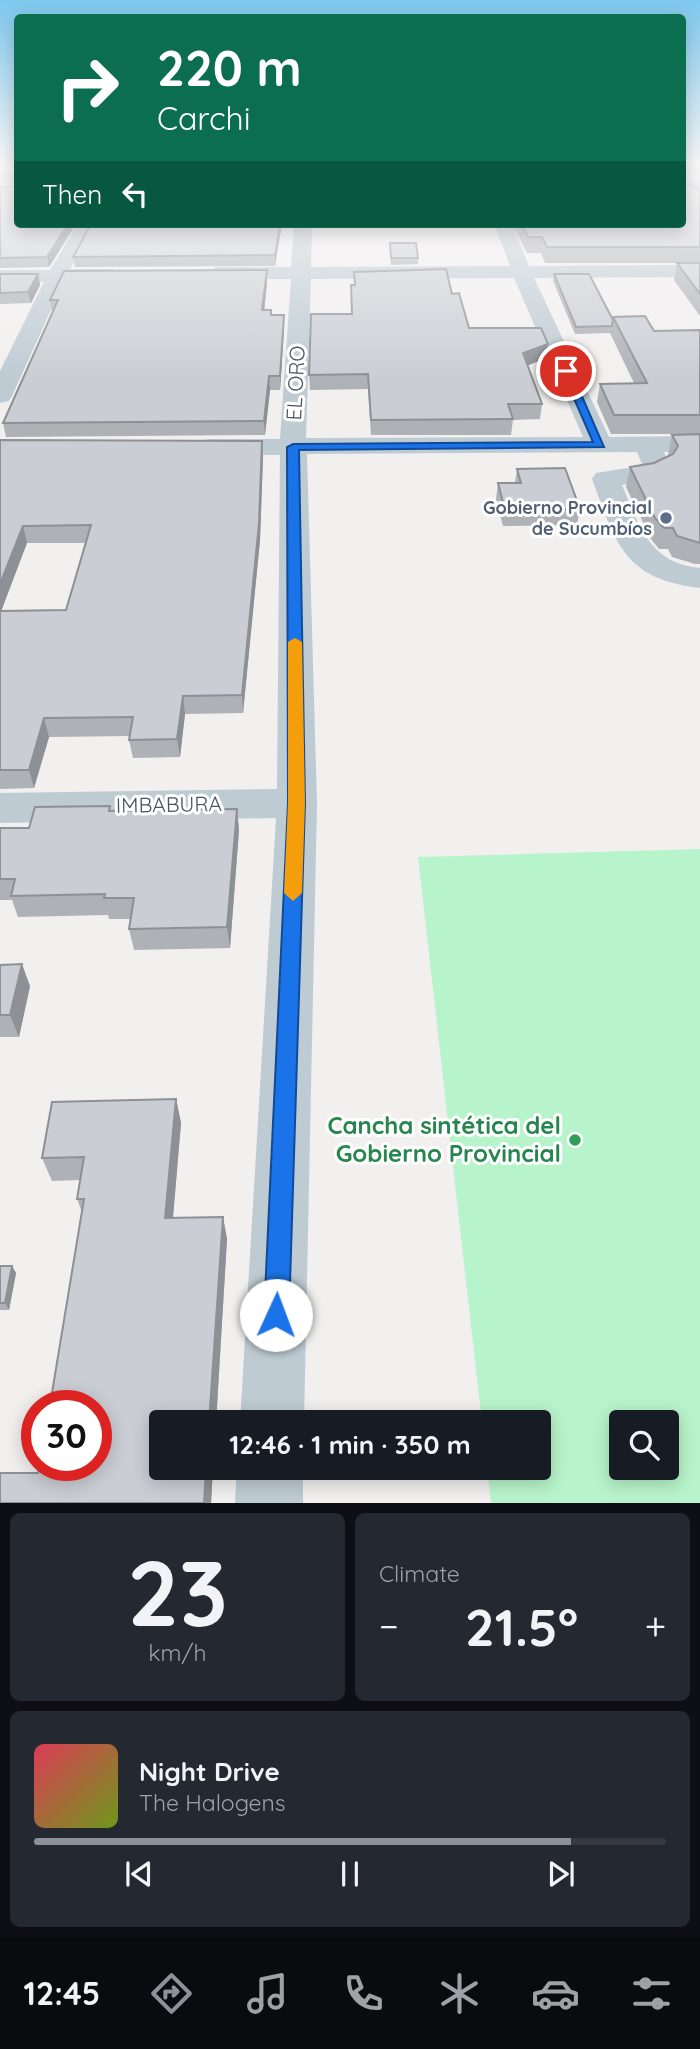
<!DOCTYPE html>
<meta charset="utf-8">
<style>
body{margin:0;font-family:Quicksand,sans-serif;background:#242831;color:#f1f3f6;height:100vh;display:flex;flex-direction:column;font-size:26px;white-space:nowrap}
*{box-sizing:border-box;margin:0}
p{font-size:23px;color:#9ea1a6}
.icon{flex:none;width:38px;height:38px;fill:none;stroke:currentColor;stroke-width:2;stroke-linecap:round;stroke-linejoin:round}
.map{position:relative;height:1503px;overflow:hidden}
.panel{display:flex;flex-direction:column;gap:10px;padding:10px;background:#0d0f14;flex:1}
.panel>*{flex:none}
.banner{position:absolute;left:14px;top:14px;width:672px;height:214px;border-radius:7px;box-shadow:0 4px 18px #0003;background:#0b6e4f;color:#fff;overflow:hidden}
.buttons{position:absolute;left:609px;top:1410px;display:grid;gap:14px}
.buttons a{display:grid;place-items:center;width:70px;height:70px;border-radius:7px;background:#171b24;box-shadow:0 4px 18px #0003;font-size:35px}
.speed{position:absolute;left:21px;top:1390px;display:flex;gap:14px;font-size:35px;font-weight:700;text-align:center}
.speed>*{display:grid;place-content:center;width:91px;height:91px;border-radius:50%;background:#171b24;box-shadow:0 4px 18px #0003;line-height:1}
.speed .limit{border:10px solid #d22;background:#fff;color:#111}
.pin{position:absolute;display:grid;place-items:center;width:60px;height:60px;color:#fff;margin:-30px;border:4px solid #fff;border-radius:50%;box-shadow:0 2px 7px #0007}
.me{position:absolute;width:77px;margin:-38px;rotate:2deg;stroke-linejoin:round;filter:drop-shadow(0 0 5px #0008)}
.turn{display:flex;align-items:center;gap:24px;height:147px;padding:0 28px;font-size:32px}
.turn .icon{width:91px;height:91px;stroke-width:2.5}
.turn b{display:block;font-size:49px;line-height:60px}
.then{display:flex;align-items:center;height:66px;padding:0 28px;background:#0003;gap:14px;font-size:26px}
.big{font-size:52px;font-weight:800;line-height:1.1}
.panel .card{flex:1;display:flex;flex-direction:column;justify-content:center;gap:10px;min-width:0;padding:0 24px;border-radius:10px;background:#242831}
.panel .dial{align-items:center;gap:0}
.dial b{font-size:91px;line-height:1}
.song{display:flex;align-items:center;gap:21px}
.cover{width:84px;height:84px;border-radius:10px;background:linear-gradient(135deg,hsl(350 70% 55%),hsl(80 70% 35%))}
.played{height:7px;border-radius:4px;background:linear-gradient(90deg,#8c9099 85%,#363941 85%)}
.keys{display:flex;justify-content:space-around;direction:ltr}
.heat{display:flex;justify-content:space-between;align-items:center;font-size:38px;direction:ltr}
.panel .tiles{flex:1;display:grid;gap:10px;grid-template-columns:1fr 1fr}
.card:last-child{grid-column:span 2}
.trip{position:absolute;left:149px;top:1410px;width:402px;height:70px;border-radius:7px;background:#171b24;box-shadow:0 4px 18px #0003;font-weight:800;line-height:70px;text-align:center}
.tab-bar{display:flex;height:112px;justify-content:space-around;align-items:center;background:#090b0e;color:#9ea1a6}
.tab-bar .icon{width:49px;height:49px}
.tab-bar .active{color:#8c9099}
.tab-bar b{font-size:32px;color:#f1f3f6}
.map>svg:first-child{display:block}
.green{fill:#b8f4cb;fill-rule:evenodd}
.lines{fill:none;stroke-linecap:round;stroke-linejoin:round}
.minor{fill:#becbd3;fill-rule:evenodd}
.major{fill:#abc1d1;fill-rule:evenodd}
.wall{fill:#aeb1b6;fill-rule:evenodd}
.shaded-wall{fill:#8d9094}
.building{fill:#caced4;stroke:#8d9094;stroke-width:2}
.route{fill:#1a73e8;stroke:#114b97;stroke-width:2}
.slow{fill:#f59e0b}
.service-dot{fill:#5c6f8a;stroke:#fff;stroke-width:2.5}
.leisure-dot{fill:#2e9e5b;stroke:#fff;stroke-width:2.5}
.labels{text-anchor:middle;stroke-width:6;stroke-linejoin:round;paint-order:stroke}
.far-service-label{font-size:18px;font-weight:bold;fill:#4e5e75;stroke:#fff;text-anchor:end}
.street-label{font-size:21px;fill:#45545f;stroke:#fff}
.near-leisure-label{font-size:24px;font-weight:bold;fill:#27864d;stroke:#fff;text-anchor:end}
</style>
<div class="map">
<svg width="700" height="1503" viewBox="0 0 700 1503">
<rect width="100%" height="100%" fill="#f2efef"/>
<path class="green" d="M700,849V1503H491L487,1468H539V1423H482L418,857ZM621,1423H667V1468H621Z"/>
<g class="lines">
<g class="minor">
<path d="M78,224H96L70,269H113L123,275L113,281H64L12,396L9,401L0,403V371L44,282H0V270H50Z"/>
<path d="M294,224H312L311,267L510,266L494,224H512L529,266L700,265V277L534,278L609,437L700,436V452H664L671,467C660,483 640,482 622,485C640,527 649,563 700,568V588C624,579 616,544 592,479L596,473L640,466L642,464L637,452L307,454L317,803L304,1423H240L276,818L0,823V793L277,789L280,455H209L200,453L196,447L200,441L209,439H280L291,279H216L206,273L216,267H291ZM514,278L583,437L306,438L311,279Z"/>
<path d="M237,1468H303V1503H235Z"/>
</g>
<path class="major" d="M700,179V189L682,190V180Z"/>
</g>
<g class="wall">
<path d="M0,168H18V182L0,183Z"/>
<path d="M682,168H700V177L683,175V180L700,191V316L674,280L677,263H686H545L541,253H527L512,224H682Z"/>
<path d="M0,187L18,224H76L49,267L0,268Z"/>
<path d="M91,224H282L275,266L75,267L73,257Z"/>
<path d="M390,243L418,258V264L391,265Z"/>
<path d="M354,272L452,294L469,328L548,344L546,358L528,365L542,404L540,419L513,420L511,435H371L368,389L310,390L309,375L352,314L351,285H354Z"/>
<path d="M0,274H38L40,285L31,303L0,304Z"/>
<path d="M554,274L613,320V317L654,331L700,330V434H611L597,402L600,384L634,383L610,333L575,334L553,281Z"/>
<path d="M267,283L264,310L272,315H284V328L280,390H270L265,435L6,437L3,423L52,312L50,300Z"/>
<path d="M700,434V564H695L672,557L668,549H659L651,539L626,487L630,467L654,463L669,456L668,455L672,435Z"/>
<path d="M0,440L263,457L260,540L243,713L185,714L180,757L133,758L129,740L130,736L49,737L34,788L0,789ZM27,543H86L66,610L1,611Z"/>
<path d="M517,469L580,509L577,525L503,526L496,499L498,483H515Z"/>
<path d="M237,809L239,830L230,948L134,950L129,929L131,919H109L108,915L18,917L12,900H0V828H29L111,811Z"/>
<path d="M0,965L30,986L19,1037H0Z"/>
<path d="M176,1099L181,1123L173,1218L223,1217L227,1239L216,1423H161V1468H213L211,1503L38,1473L82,1212L77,1199L80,1180L52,1181L42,1158Z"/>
<path d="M0,1266H12L16,1273L9,1310H0Z"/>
</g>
<g class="shaded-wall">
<path d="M68,224H76L49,267L47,257Z"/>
<path d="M280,224H282L275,266V255Z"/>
<path d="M267,270V283L263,323L262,310Z"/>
<path d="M38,274L40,285L31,303L28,292Z"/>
<path d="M284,315V328L280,390V376Z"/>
<path d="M548,344L546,358L522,368L523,353Z"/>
<path d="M269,376L270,390L265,435L264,421Z"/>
<path d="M262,441L263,457L260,540L243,713L242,695Z"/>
<path d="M23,526L27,543L0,614V584Z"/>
<path d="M183,696L185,714L180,757L177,739Z"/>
<path d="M44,718L49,737L34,788L29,770Z"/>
<path d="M237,809L239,830L230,948L227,927Z"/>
<path d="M22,964L30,986L19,1037L10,1015Z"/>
<path d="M176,1099L181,1123L171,1240L165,1218Z"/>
<path d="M223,1217L227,1239L216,1423H209Z"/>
<path d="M12,1266L16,1273L9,1310L5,1303Z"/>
<path d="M206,1468H213L211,1503H204Z"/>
</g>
<g class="building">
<path d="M0,168H18V173L0,174Z"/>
<path d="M682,170L683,180L700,191V247H547L542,237H528L522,224H682Z"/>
<path d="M18,186V224H68L47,257L0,258V187Z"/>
<path d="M91,224H280L275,255L73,257Z"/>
<path d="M390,243H416L418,258H391Z"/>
<path d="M677,263H700V294Z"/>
<path d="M446,269L452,294L459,293L469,328H541L548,344L523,353L542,404H508L513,419L371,420L368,374L309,375L311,314H352L351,285H355L354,272Z"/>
<path d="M267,270L262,310H271V315H284L280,376H269L264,421L3,423L58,300H50L64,271Z"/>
<path d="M0,274H38L28,292L0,293Z"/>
<path d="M554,274H589L613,320L612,326L576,327Z"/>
<path d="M645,316L654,331L700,330V415H614L600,384L647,383L613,317Z"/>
<path d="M700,434V543L677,536L673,528H664L655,518L630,467L654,463L673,454L678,446L672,435Z"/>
<path d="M0,440L262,441L259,523L242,695L183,696L177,739L129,740L133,717L44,718L29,770H0V611L66,610L91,525L23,526L0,584Z"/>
<path d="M565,468L580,509L505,510L498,483H521L517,469Z"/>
<path d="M110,806L109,811L237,809L227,927L129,929L134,898H104L105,894L11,896L15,879H0V828H29L35,807Z"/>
<path d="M22,964L10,1015H0V965Z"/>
<path d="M176,1099L165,1218L223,1217L209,1423H161V1468H206L204,1503H0V1473H38L40,1465H96V1405H50L84,1199H77L84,1157L42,1158L52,1102Z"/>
<path d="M0,1266H12L5,1303H0Z"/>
</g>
<linearGradient id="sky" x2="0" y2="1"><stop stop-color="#7ec8ee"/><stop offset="0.44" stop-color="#f9f8f8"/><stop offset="1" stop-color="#f9f8f8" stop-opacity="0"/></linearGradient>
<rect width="700" height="379" fill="url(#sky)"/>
<path class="route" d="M566,368L571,371L604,447L299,450L305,803L289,1315L285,1324L276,1327L267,1324L264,1315L288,803L287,447L293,444L593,442L562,371Z"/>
<path class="slow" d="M295,638L302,642L305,803L302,893L293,901L284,893L288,803V642Z"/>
<circle class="service-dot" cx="666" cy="518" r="7"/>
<circle class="leisure-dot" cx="575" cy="1140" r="7"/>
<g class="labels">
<g class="far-service-label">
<text x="652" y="514">Gobierno Provincial<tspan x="652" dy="21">de Sucumbíos</tspan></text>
</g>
<g class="street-label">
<text transform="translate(296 383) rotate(-87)" y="7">EL ORO</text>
<text transform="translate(169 805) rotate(-1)" y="7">IMBABURA</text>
</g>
<g class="near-leisure-label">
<text x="561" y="1134">Cancha sintética del<tspan x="561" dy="28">Gobierno Provincial</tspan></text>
</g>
</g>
</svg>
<div class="buttons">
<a><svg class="icon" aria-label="search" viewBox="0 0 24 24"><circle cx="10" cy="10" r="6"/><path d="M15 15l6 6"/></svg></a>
</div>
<div class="speed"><div class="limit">30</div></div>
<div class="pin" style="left:566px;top:371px;background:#d93025"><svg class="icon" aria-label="arrive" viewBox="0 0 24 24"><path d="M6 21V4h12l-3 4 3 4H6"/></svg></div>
<svg class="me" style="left:276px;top:1315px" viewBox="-20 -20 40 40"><circle r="19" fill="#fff"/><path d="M0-13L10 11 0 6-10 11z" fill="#1a73e8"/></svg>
<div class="trip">12:46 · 1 min · 350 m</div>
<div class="banner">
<div class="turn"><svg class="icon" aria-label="right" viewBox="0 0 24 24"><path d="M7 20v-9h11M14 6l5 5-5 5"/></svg><div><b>220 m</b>Carchi</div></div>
<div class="then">Then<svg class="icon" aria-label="left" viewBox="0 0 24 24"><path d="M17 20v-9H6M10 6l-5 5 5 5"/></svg></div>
</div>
</div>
<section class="panel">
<div class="tiles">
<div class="card dial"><b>23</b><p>km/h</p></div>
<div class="card"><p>Climate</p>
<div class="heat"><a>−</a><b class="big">21.5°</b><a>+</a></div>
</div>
<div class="card">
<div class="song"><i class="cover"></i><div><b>Night Drive</b><p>The Halogens</p></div></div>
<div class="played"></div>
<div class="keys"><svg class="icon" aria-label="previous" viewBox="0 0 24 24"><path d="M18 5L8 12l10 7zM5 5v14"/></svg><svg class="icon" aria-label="pause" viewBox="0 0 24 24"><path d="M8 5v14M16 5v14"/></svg><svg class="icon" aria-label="next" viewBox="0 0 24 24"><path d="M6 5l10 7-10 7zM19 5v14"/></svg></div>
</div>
</div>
</section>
<nav class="tab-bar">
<b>12:45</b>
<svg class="icon active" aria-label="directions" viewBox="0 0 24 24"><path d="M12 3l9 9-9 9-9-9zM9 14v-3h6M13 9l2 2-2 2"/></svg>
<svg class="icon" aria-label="music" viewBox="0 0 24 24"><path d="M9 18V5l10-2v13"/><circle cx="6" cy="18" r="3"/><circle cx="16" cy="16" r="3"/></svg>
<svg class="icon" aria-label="phone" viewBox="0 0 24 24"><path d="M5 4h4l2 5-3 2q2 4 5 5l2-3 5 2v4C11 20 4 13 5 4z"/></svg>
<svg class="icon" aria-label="climate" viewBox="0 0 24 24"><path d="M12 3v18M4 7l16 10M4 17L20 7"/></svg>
<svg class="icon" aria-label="car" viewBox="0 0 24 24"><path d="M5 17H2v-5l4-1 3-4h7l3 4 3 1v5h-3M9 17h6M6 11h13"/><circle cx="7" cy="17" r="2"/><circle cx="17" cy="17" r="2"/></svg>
<svg class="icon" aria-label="filters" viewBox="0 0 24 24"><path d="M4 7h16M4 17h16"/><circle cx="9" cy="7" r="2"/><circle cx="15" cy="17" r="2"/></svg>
</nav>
